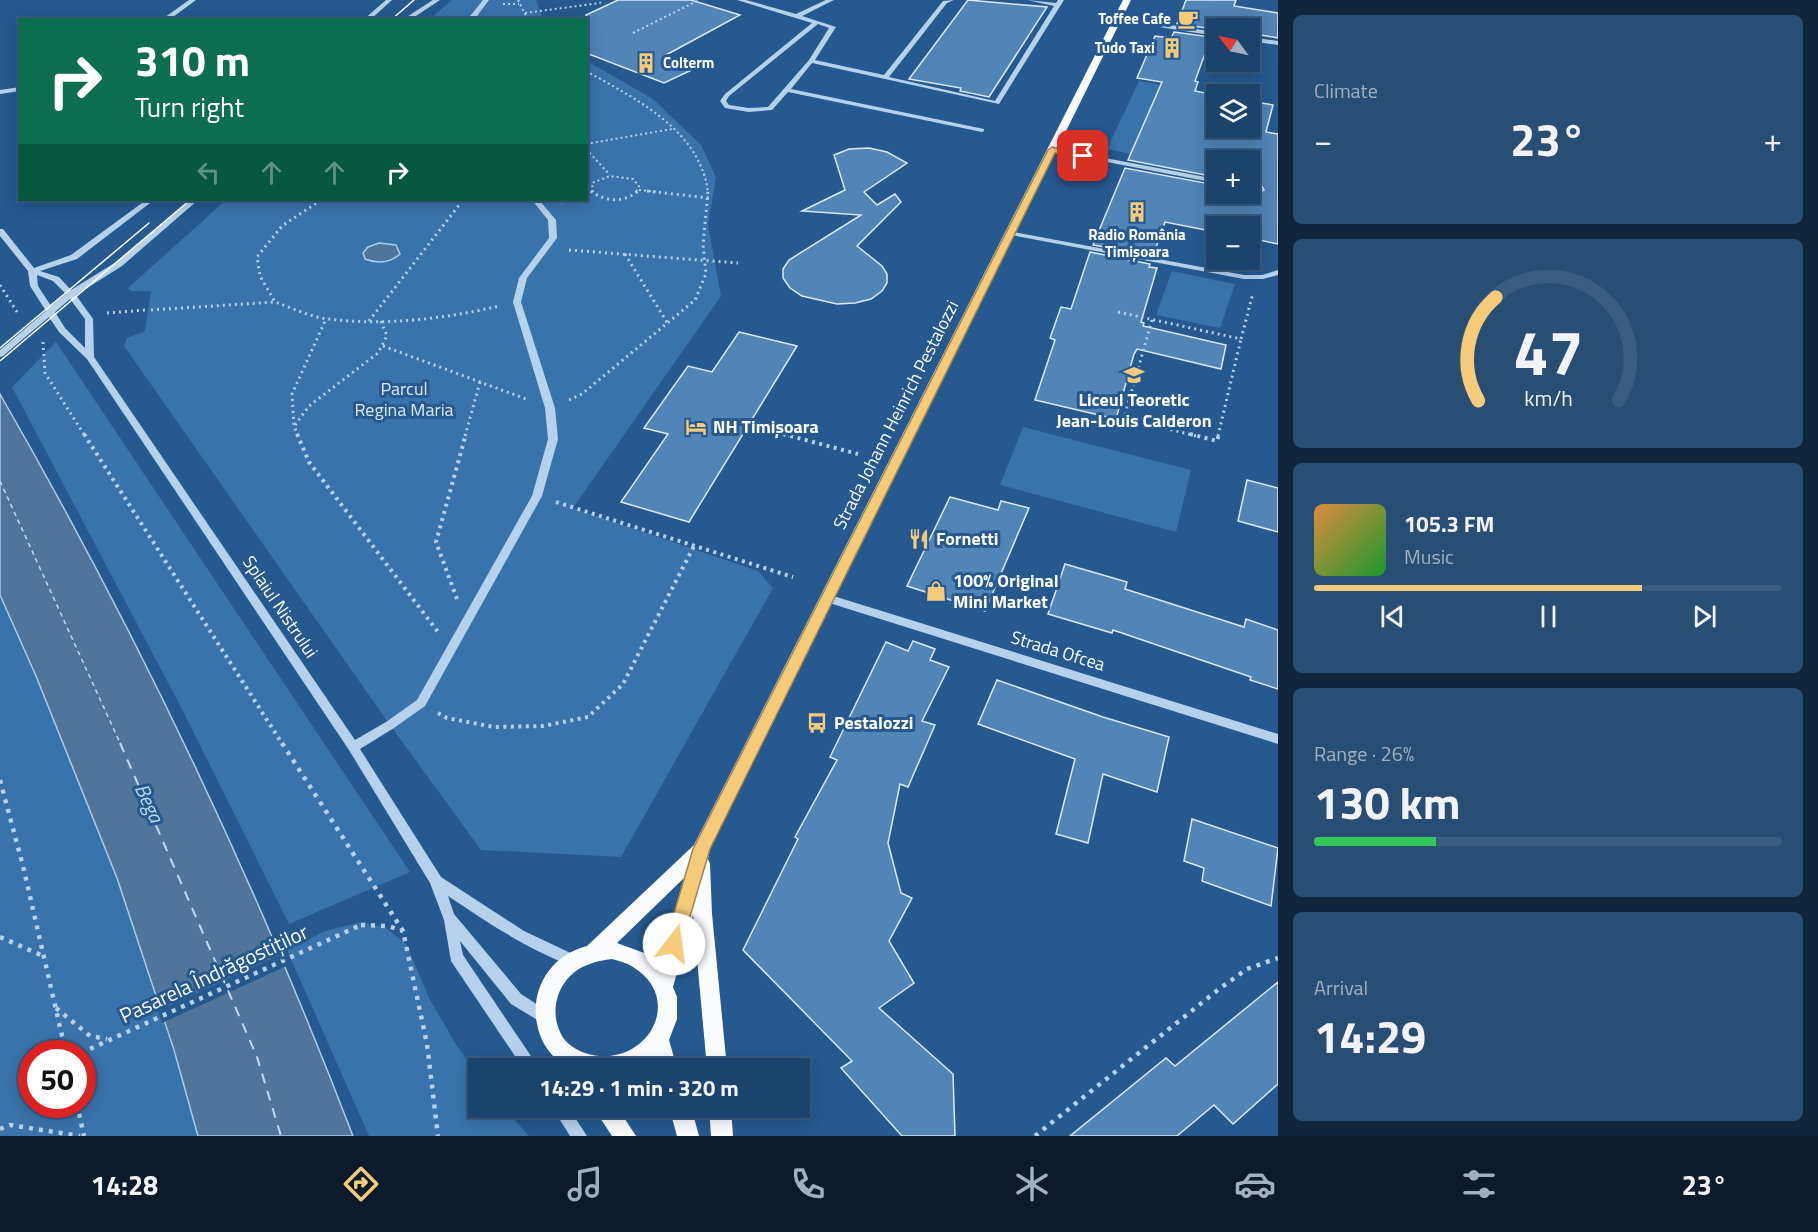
<!DOCTYPE html>
<meta charset="utf-8">
<style>
body{margin:0;font-family:"Titillium Web",sans-serif;background:#294e73;color:#f1f3f6;height:100vh;display:flex;flex-direction:column;font-size:22px;white-space:nowrap}
*{box-sizing:border-box;margin:0}
p{font-size:20px;color:#a0b0c1}
.icon{flex:none;width:33px;height:33px;fill:none;stroke:currentColor;stroke-width:2;stroke-linecap:round;stroke-linejoin:round}
.map{position:relative;flex:1;overflow:hidden}
.sheet{display:flex;flex-direction:column;gap:15px;padding:15px;background:#0f253b;width:540px}
.sheet>*{flex:none}
.banner{position:absolute;left:18px;top:18px;width:570px;height:183px;border-radius:0px;box-shadow:0 3px 15px #0003,0 0 0 2px #3a5c7e;background:#0b6e4f;color:#fff;overflow:hidden}
.needle{width:39px;rotate:303deg}
.buttons{position:absolute;left:1206px;top:18px;display:grid;gap:12px}
.buttons a{display:grid;place-items:center;width:54px;height:54px;border-radius:0px;background:#1c436b;box-shadow:0 3px 15px #0003,0 0 0 2px #3a5c7e;font-size:30px}
.speed{position:absolute;left:18px;top:1040px;display:flex;gap:12px;font-size:30px;font-weight:700;text-align:center}
.speed>*{display:grid;place-content:center;width:78px;height:78px;border-radius:50%;background:#1c436b;box-shadow:0 3px 15px #0003,0 0 0 2px #3a5c7e;line-height:1}
.speed .limit{border:9px solid #d22;background:#fff;color:#111}
.pin{position:absolute;display:grid;place-items:center;width:51px;height:51px;color:#fff;margin:-26px;border-radius:12px;box-shadow:0 3px 9px #0006}
.me{position:absolute;width:66px;margin:-33px;rotate:15deg;stroke-linejoin:round;filter:drop-shadow(0 0 4px #0008)}
.turn{display:flex;align-items:center;gap:21px;height:126px;padding:0 18px;font-size:27px}
.turn .icon{width:78px;height:78px;stroke-width:2.5}
.turn b{display:block;font-size:42px;line-height:51px}
.lanes{display:flex;align-items:center;height:57px;padding:0 18px;background:#0003;justify-content:center;gap:30px;direction:ltr}
.lanes .off{opacity:.35}
.big{font-size:45px;font-weight:700;line-height:1.1}
.sheet .widget{flex:1;display:flex;flex-direction:column;justify-content:center;gap:9px;min-width:0;padding:0 21px;border-radius:9px;background:#294e73}
.sheet .dial{align-items:center;gap:0}
.dial svg{height:156px;overflow:visible;fill:none;stroke:#3a5c7e;stroke-width:7;stroke-linecap:round;text-anchor:middle}
.dial text{fill:#f1f3f6;stroke:none}
.song{display:flex;align-items:center;gap:18px}
.cover{width:72px;height:72px;border-radius:9px;background:linear-gradient(135deg,hsl(30 70% 55%),hsl(130 70% 35%))}
.played{height:6px;border-radius:3px;background:linear-gradient(90deg,#f5cb7a 70%,#3a5c7e 70%)}
.keys{display:flex;justify-content:space-around;direction:ltr}
.heat{display:flex;justify-content:space-between;align-items:center;font-size:33px;direction:ltr}
.charge{height:9px;border-radius:4px;background:linear-gradient(90deg,#34c759 26%,#3a5c7e 0)}
.trip{position:absolute;left:468px;top:1058px;width:342px;height:60px;border-radius:0px;background:#1c436b;box-shadow:0 3px 15px #0003,0 0 0 2px #3a5c7e;font-weight:700;line-height:60px;text-align:center}
.tab-bar{display:flex;height:96px;justify-content:space-around;align-items:center;background:#0b1b2b;color:#a0b0c1}
.tab-bar .icon{width:42px;height:42px}
.tab-bar .on{color:#f5cb7a}
.tab-bar b{font-size:27px;color:#f1f3f6}
main{display:flex;flex:1;min-height:0}
.map>svg:first-child{display:block}
.green{fill:#3973ab;fill-rule:evenodd}
.water{fill:#51749a;stroke:#aaccec;stroke-width:1.5}
.pier{fill:#25598f}
.lines{fill:none;stroke-linecap:round;stroke-linejoin:round}
.ferry-far1{stroke:#c1daf2;stroke-width:1.5;stroke-dasharray:4.5 4;stroke-linecap:butt}
.ferry{stroke:#c1daf2;stroke-width:2;stroke-dasharray:10 8;stroke-linecap:butt}
.building{fill:#5184b7;stroke:#daeaf8;stroke-width:1.5}
.path-far3{stroke:#b5d1eb;stroke-width:2;stroke-dasharray:2 3;stroke-linecap:butt}
.path-far2{stroke:#b5d1eb;stroke-width:3;stroke-dasharray:2 4;stroke-linecap:butt}
.path-far1{stroke:#b5d1eb;stroke-width:4;stroke-dasharray:3 4.5;stroke-linecap:butt}
.path{stroke:#b5d1eb;stroke-width:4.5;stroke-dasharray:4 6;stroke-linecap:butt}
.minor{fill:#b5d1eb;fill-rule:evenodd}
.major{fill:#fafcff;fill-rule:evenodd}
.tram{stroke:#fff;stroke-width:1.5}
.route{fill:#f5cb7a;stroke:#9f844f;stroke-width:1.5}
.labels{text-anchor:middle;stroke-width:6;stroke-linejoin:round;paint-order:stroke}
.far-poi-label{font-size:15px;font-weight:bold;fill:#fff;stroke:#25598f;text-anchor:end}
.park-label{font-size:18px;fill:#daeaf8;stroke:#25598f}
.poi-label{font-size:18px;font-weight:bold;fill:#fff;stroke:#25598f;text-anchor:start}
.street-label{font-size:18px;fill:#fff;stroke:#25598f}
.water-label{font-size:20px;font-style:italic;fill:#c1daf2;stroke:#25598f}
.near-street-label{font-size:21px;fill:#fff;stroke:#25598f}
</style>
<main>
<div class="map">
<svg width="1278" height="1136" viewBox="0 0 1278 1136">
<rect width="100%" height="100%" fill="#25598f"/>
<g class="green">
<path d="M452,0H536L543,19L429,20Z"/>
<path d="M587,61L653,99L701,145L716,177L708,225L721,296L573,508L758,571L773,588L621,857L481,850L390,725L124,346L127,338L145,331L151,291H131L128,288L226,200H586Z"/>
<path d="M1139,81L1161,85L1131,154L1107,149Z"/>
<path d="M1172,271L1235,284L1220,328L1156,315Z"/>
<path d="M56,342L410,872L289,924L183,711L12,387Z"/>
<path d="M1023,427L1191,470L1176,532L1000,485Z"/>
<path d="M0,595C41,688 85,785 118,880C147,965 174,1050 198,1136H0ZM32,1053H82V1104H32Z"/>
<path d="M362,922L386,928L406,944L430,1000L457,1046L478,1075V1107H503L529,1136H369L287,950L325,931Z"/>
</g>
<g class="water">
<path d="M379,243L396,245L400,254C390,263 377,264 365,259L363,253L368,247Z"/>
<path d="M0,394C137,632 255,880 353,1136H198L174,1050L117,878L36,676L0,595Z"/>
</g>
<path class="pier" d="M284,953L289,965L162,1023L158,1011Z"/>
<g class="lines">
<path class="ferry-far1" d="M0,481L121,745"/>
<path class="ferry" d="M120,743L257,1057L281,1136"/>
</g>
<g class="building">
<path d="M618,0H691L740,15L666,55L698,67L664,83L586,53V15Z"/>
<path d="M968,0L1047,7L989,97L960,91L961,88L909,79Z"/>
<path d="M1186,0H1236L1234,6L1278,13V38L1250,33V28L1214,29L1177,24Z"/>
<path d="M1174,32L1211,37L1195,81L1198,82L1195,91L1216,95V128H1250V101L1273,105L1266,132L1278,134V244L1250,238V226H1216V232L1165,222L1153,256L1093,245L1125,168L1216,185V194L1257,193L1264,190L1261,185L1250,183V160H1216V177L1128,160L1162,82L1137,78L1155,36L1171,38Z"/>
<path d="M869,148L887,152L907,163L864,192L877,205L895,194L901,202L857,246L882,266L887,274V283L882,291L871,299L855,303L837,304L802,296L790,288L783,278V269L789,260L861,215L802,211L845,190L834,155L849,149Z"/>
<path d="M1090,252L1150,264L1149,267L1157,268L1141,322L1144,323L1143,326L1226,345L1221,369L1137,349L1134,354L1116,419L1035,400L1055,340L1050,338L1061,307L1071,309Z"/>
<path d="M739,332L797,346L689,522L621,502L668,434L644,428L688,366L712,372Z"/>
<path d="M1247,480L1278,488V532L1238,521Z"/>
<path d="M950,497L998,510L1001,501L1029,508L985,611L907,586Z"/>
<path d="M1065,564L1127,582L1125,589L1244,627L1246,619L1278,630V689L1250,680L1251,677L1113,630L1112,633L1048,614Z"/>
<path d="M913,641L935,649L930,660L949,667L922,721L935,725L908,787L900,784L888,843L901,893L912,898L889,941L914,983L879,1008L953,1074L955,1136H902L841,1068L852,1061L743,950L798,839L795,837L837,760L830,757L886,642L908,651Z"/>
<path d="M997,680L1103,717L1169,737L1157,792L1103,774L1088,843L1056,834L1075,759L978,724Z"/>
<path d="M1192,819L1278,848L1271,906L1202,881L1204,868L1184,861Z"/>
<path d="M1278,982V1084L1233,1124L1214,1105L1177,1136H1070L1166,1058L1175,1066Z"/>
</g>
<g class="lines">
<g class="path-far3">
<path d="M518,0L528,20"/>
<path d="M503,4H519"/>
<path d="M525,13L600,3L602,0"/>
<path d="M633,33L699,0"/>
<path d="M586,71C636,99 700,130 708,192"/>
<path d="M586,144L672,129"/>
<path d="M586,149L610,175"/>
<path d="M639,190L660,192"/>
<path d="M593,192L592,183L610,176L633,179L639,186L636,192"/>
</g>
<g class="path-far2">
<path d="M591,191C605,202 624,203 638,191"/>
<path d="M647,191L709,198"/>
<path d="M321,200L282,226L257,257L260,276L275,302C292,308 311,317 328,319C384,326 444,319 499,306"/>
<path d="M561,202L573,200"/>
<path d="M569,250L738,263"/>
<path d="M625,254L668,324"/>
<path d="M0,285L19,315"/>
<path d="M151,310L275,302"/>
<path d="M1118,312L1241,339L1253,293"/>
<path d="M107,313L146,310"/>
<path d="M1152,320L1124,418L1196,436"/>
<path d="M369,321L463,200"/>
<path d="M43,342L45,373L85,436"/>
<path d="M383,346L526,399"/>
<path d="M569,400L582,394L695,300L706,274L703,245L708,191"/>
<path d="M295,425L309,406L378,353L387,336L381,321"/>
<path d="M748,425L789,436"/>
<path d="M298,436L294,426L292,394L326,319"/>
<path d="M465,436L480,382"/>
<path d="M1218,436L1241,339"/>
</g>
<g class="path-far1">
<path d="M84,434L283,745"/>
<path d="M297,434L309,462L438,632"/>
<path d="M783,434L858,454"/>
<path d="M1190,434L1217,441L1219,434"/>
<path d="M556,502L793,577"/>
<path d="M457,599L436,542L466,434"/>
<path d="M438,713L447,718L494,727L543,726L588,717L623,684L694,546"/>
</g>
<g class="path">
<path d="M282,743L403,931L427,1044L438,1136"/>
<path d="M0,780L23,866L66,1053"/>
<path d="M361,925L388,926L403,931"/>
<path d="M0,937L43,956"/>
<path d="M56,1008L90,1036L107,1039"/>
<path d="M81,1053L361,925"/>
<path d="M77,1104L84,1136"/>
<path d="M0,1129L10,1125L80,1136"/>
<path d="M1035,1136L1219,989L1247,969L1278,958"/>
</g>
<g class="minor">
<path d="M189,0H196L169,20H161Z"/>
<path d="M386,0H392L370,20H363Z"/>
<path d="M433,0H440L410,20H402Z"/>
<path d="M483,0H489L474,20H467Z"/>
<path d="M737,0H746L796,14L826,0H834L802,16L836,27L815,60L884,75L943,1L954,0L947,3L889,77L995,101L1054,6L1027,0L1056,3L1058,0H1064L999,104L812,63L791,89L984,129V131L982,132L788,92L772,110L749,112L725,108L720,101L725,94L812,23ZM818,24L829,28L809,60L768,107L749,108L729,105L726,101L729,96Z"/>
<path d="M1117,17L1216,32V36L1115,20V18Z"/>
<path d="M1250,37L1278,41V45L1250,41Z"/>
<path d="M20,87V91L0,94V90Z"/>
<path d="M1052,148L1216,179V183L1050,151V149Z"/>
<path d="M1250,185L1261,187L1262,189L1258,191L1250,189Z"/>
<path d="M146,200H154L77,259L40,271L59,277L71,290L116,262L190,200H198L122,266L76,295L93,319L94,357L355,740L386,722L417,700L532,496L548,439L545,408L513,302L519,278L549,238L548,220L532,200H539L556,220L557,238L527,278L521,302L555,408L558,439L542,496L425,706L394,728L360,749L441,877L524,931L577,956L579,960L577,964L572,966C527,949 488,923 448,896L454,914L521,994L549,1012L551,1017L549,1022L544,1024L511,1004L460,941L463,955L539,1068H523L451,961L444,920L430,883L349,750L87,359L59,332L49,317L3,356L0,357V350L46,311L30,286L28,271L0,236V229H3L34,268L71,255ZM37,275L53,281L66,294L51,306L38,286ZM70,299L85,319V348L65,328L55,312Z"/>
<path d="M1008,231L1244,275H1262L1278,270V275L1263,279H1244L1011,235H1008Z"/>
<path d="M827,594L1278,734V744L823,601L822,598Z"/>
<path d="M552,1107H568L587,1136H570Z"/>
</g>
<g class="major">
<path d="M1123,0H1131L710,849L708,859L710,864L712,914L727,1068H707L693,915L673,987L677,997V1019L669,1040L677,1068H657L654,1059L639,1068H570C558,1063 549,1053 543,1042C524,1003 543,957 587,946L694,845ZM684,878L659,965L647,954L617,943ZM612,959C619,961 627,963 633,967C688,1001 643,1072 585,1053C576,1050 565,1043 561,1034C547,1007 561,973 590,964C597,961 605,960 612,959Z"/>
<path d="M593,1107H617L636,1136H612Z"/>
<path d="M669,1107H691L699,1136H677Z"/>
<path d="M709,1107H731L733,1136H711Z"/>
</g>
<g class="tram">
<path d="M391,20L414,0"/>
<path d="M0,348L149,223"/>
<path d="M0,361L190,200"/>
</g>
</g>
<path class="route" d="M1052,147L1087,156L1083,158L1055,153L710,849L680,950L674,952L668,950L665,944L693,849L1048,150Z"/>
<defs>
<g id="cafe-bare" transform="scale(1.62)"><path d="M-5.5-4.5H6V0H3Q3 3.5 0 3.5H-2.5Q-5.5 3.5-5.5 0ZM3-3.2v2h1.7v-2ZM-6 4.5H4V6H-6Z" fill="#f5cb7a" stroke="#25598f" stroke-width="2.5" paint-order="stroke"/></g>
<g id="building-bare" transform="scale(1.62)"><path d="M-4-6H4V6H1V3H-1V6H-4ZM-2.5-4.3h1.7v1.8h-1.7ZM.8-4.3h1.7v1.8H.8ZM-2.5-1h1.7V.8h-1.7ZM.8-1h1.7V.8H.8Z" fill="#f5cb7a" stroke="#25598f" stroke-width="2.5" paint-order="stroke"/></g>
<g id="school-bare" transform="scale(1.62)"><path d="M0-5L7-2L0 1L-7-2ZM-4 1L0 2.5L4 1V4Q0 6-4 4Z" fill="#f5cb7a" stroke="#25598f" stroke-width="2.5" paint-order="stroke"/></g>
<g id="hotel-bare" transform="scale(1.62)"><path d="M-6-4.5h1.5V1H6V5H4.5V3h-9V5H-6ZM-4 0a1.8 1.8 0 1 1 3.6 0ZM.5 0V-2.5h3Q6-2.5 6 0Z" fill="#f5cb7a" stroke="#25598f" stroke-width="2.5" paint-order="stroke"/></g>
<g id="restaurant-bare" transform="scale(1.62)"><path d="M-5-6h1v4h1v-4h1v4h1v-4h1v5L-1.5 .5V6h-2V.5L-5-1ZM5-6V6H3V1.5H1.5Q1.5-4 5-6Z" fill="#f5cb7a" stroke="#25598f" stroke-width="2.5" paint-order="stroke"/></g>
<g id="shop-bare" transform="scale(1.62)"><path d="M-5-2.5h2.3a2.7 3.5 0 0 1 5.4 0H5L5.5 6h-11ZM-1.5-2.5h3a1.5 2.3 0 0 0-3 0Z" fill="#f5cb7a" stroke="#25598f" stroke-width="2.5" paint-order="stroke"/></g>
<g id="bus-bare" transform="scale(1.62)"><path d="M-5-6H5V4H4V6H2V4H-2V6H-4V4H-5ZM-3.5-4V0h7V-4ZM-3.5 1.2v1.5H-2V1.2ZM2 1.2v1.5H3.5V1.2Z" fill="#f5cb7a" stroke="#25598f" stroke-width="2.5" paint-order="stroke"/></g>
</defs>
<g fill-rule="evenodd">
<use href="#cafe-bare" x="1188" y="19"/>
<use href="#building-bare" x="1172" y="48"/>
<use href="#building-bare" x="646" y="63"/>
<use href="#building-bare" x="1137" y="212"/>
<use href="#school-bare" x="1134" y="375"/>
<use href="#hotel-bare" x="696" y="427"/>
<use href="#restaurant-bare" x="919" y="539"/>
<use href="#shop-bare" x="936" y="591"/>
<use href="#bus-bare" x="817" y="723"/>
</g>
<g class="labels">
<g class="far-poi-label">
<text x="1171" y="24">Toffee Cafe</text>
<text x="1155" y="53">Tudo Taxi</text>
<text x="663" y="68" text-anchor="start">Colterm</text>
<text x="1137" y="240" text-anchor="middle">Radio România<tspan x="1137" dy="17">Timișoara</tspan></text>
</g>
<g class="park-label">
<text x="404" y="395">Parcul<tspan x="404" dy="21">Regina Maria</tspan></text>
</g>
<g class="poi-label">
<text x="1134" y="406" text-anchor="middle">Liceul Teoretic<tspan x="1134" dy="21">Jean-Louis Calderon</tspan></text>
<text x="713" y="433">NH Timișoara</text>
<text x="936" y="545">Fornetti</text>
<text x="953" y="587">100% Original<tspan x="953" dy="21">Mini Market</tspan></text>
<text x="834" y="729">Pestalozzi</text>
</g>
<g class="street-label">
<text transform="translate(896 415) rotate(-63)" y="6">Strada Johann Heinrich Pestalozzi</text>
<text transform="translate(280 607) rotate(56)" y="6">Splaiul Nistrului</text>
<text transform="translate(1058 651) rotate(17)" y="6">Strada Ofcea</text>
</g>
<g class="water-label">
<text transform="translate(149 803) rotate(65)" y="7">Bega</text>
</g>
<g class="near-street-label">
<text transform="translate(214 974) rotate(-25)" y="7">Pasarela Îndrăgostiților</text>
</g>
</g>
</svg>
<div class="buttons">
<a><svg class="needle" viewBox="-14 -14 28 28"><path d="M0-13l5 13h-10z" fill="#e53935"/><path d="M0 13l5-13h-10z" fill="#a0b0c1"/></svg></a>
<a><svg class="icon" aria-label="layers" viewBox="0 0 24 24"><path d="M12 4l9 5-9 5-9-5zM3 14l9 5 9-5"/></svg></a>
<a>+</a>
<a>−</a>
</div>
<div class="speed"><div class="limit">50</div></div>
<div class="pin" style="left:1083px;top:156px;background:#d93025"><svg class="icon" aria-label="arrive" viewBox="0 0 24 24"><path d="M6 21V4h12l-3 4 3 4H6"/></svg></div>
<svg class="me" style="left:674px;top:944px" viewBox="-20 -20 40 40"><circle r="19" fill="#fff"/><path d="M0-13L10 11 0 6-10 11z" fill="#f5cb7a"/></svg>
<div class="trip">14:29 · 1 min · 320 m</div>
<div class="banner">
<div class="turn"><svg class="icon" aria-label="right" viewBox="0 0 24 24"><path d="M7 20v-9h11M14 6l5 5-5 5"/></svg><div><b>310 m</b>Turn right</div></div>
<div class="lanes"><svg class="icon off" aria-label="left" viewBox="0 0 24 24"><path d="M17 20v-9H6M10 6l-5 5 5 5"/></svg><svg class="icon off" aria-label="ahead" viewBox="0 0 24 24"><path d="M12 20V5M6 11l6-6 6 6"/></svg><svg class="icon off" aria-label="ahead" viewBox="0 0 24 24"><path d="M12 20V5M6 11l6-6 6 6"/></svg><svg class="icon" aria-label="right" viewBox="0 0 24 24"><path d="M7 20v-9h11M14 6l5 5-5 5"/></svg></div>
</div>
</div>
<section class="sheet">
<div class="widget"><p>Climate</p>
<div class="heat"><a>−</a><b class="big">23°</b><a>+</a></div>
</div>
<div class="widget dial"><svg viewBox="0 0 100 80">
<path d="M14 69A42 42 0 1 1 86 69"/>
<path d="M14 69A42 42 0 0 1 23 16" stroke="#f5cb7a"/>
<text x="50" y="56" font-size="32" font-weight="700">47</text>
<text x="50" y="72" font-size="11">km/h</text>
</svg></div>
<div class="widget">
<div class="song"><i class="cover"></i><div><b>105.3 FM</b><p>Music</p></div></div>
<div class="played"></div>
<div class="keys"><svg class="icon" aria-label="previous" viewBox="0 0 24 24"><path d="M18 5L8 12l10 7zM5 5v14"/></svg><svg class="icon" aria-label="pause" viewBox="0 0 24 24"><path d="M8 5v14M16 5v14"/></svg><svg class="icon" aria-label="next" viewBox="0 0 24 24"><path d="M6 5l10 7-10 7zM19 5v14"/></svg></div>
</div>
<div class="widget"><p>Range · 26%</p><b class="big">130 km</b><div class="charge"></div></div>
<div class="widget"><p>Arrival</p><b class="big">14:29</b></div>
</section>
</main>
<nav class="tab-bar">
<b>14:28</b>
<svg class="icon on" aria-label="directions" viewBox="0 0 24 24"><path d="M12 3l9 9-9 9-9-9zM9 14v-3h6M13 9l2 2-2 2"/></svg>
<svg class="icon" aria-label="music" viewBox="0 0 24 24"><path d="M9 18V5l10-2v13"/><circle cx="6" cy="18" r="3"/><circle cx="16" cy="16" r="3"/></svg>
<svg class="icon" aria-label="phone" viewBox="0 0 24 24"><path d="M5 4h4l2 5-3 2q2 4 5 5l2-3 5 2v4C11 20 4 13 5 4z"/></svg>
<svg class="icon" aria-label="climate" viewBox="0 0 24 24"><path d="M12 3v18M4 7l16 10M4 17L20 7"/></svg>
<svg class="icon" aria-label="car" viewBox="0 0 24 24"><path d="M5 17H2v-5l4-1 3-4h7l3 4 3 1v5h-3M9 17h6M6 11h13"/><circle cx="7" cy="17" r="2"/><circle cx="17" cy="17" r="2"/></svg>
<svg class="icon" aria-label="filters" viewBox="0 0 24 24"><path d="M4 7h16M4 17h16"/><circle cx="9" cy="7" r="2"/><circle cx="15" cy="17" r="2"/></svg>
<b>23°</b>
</nav>
